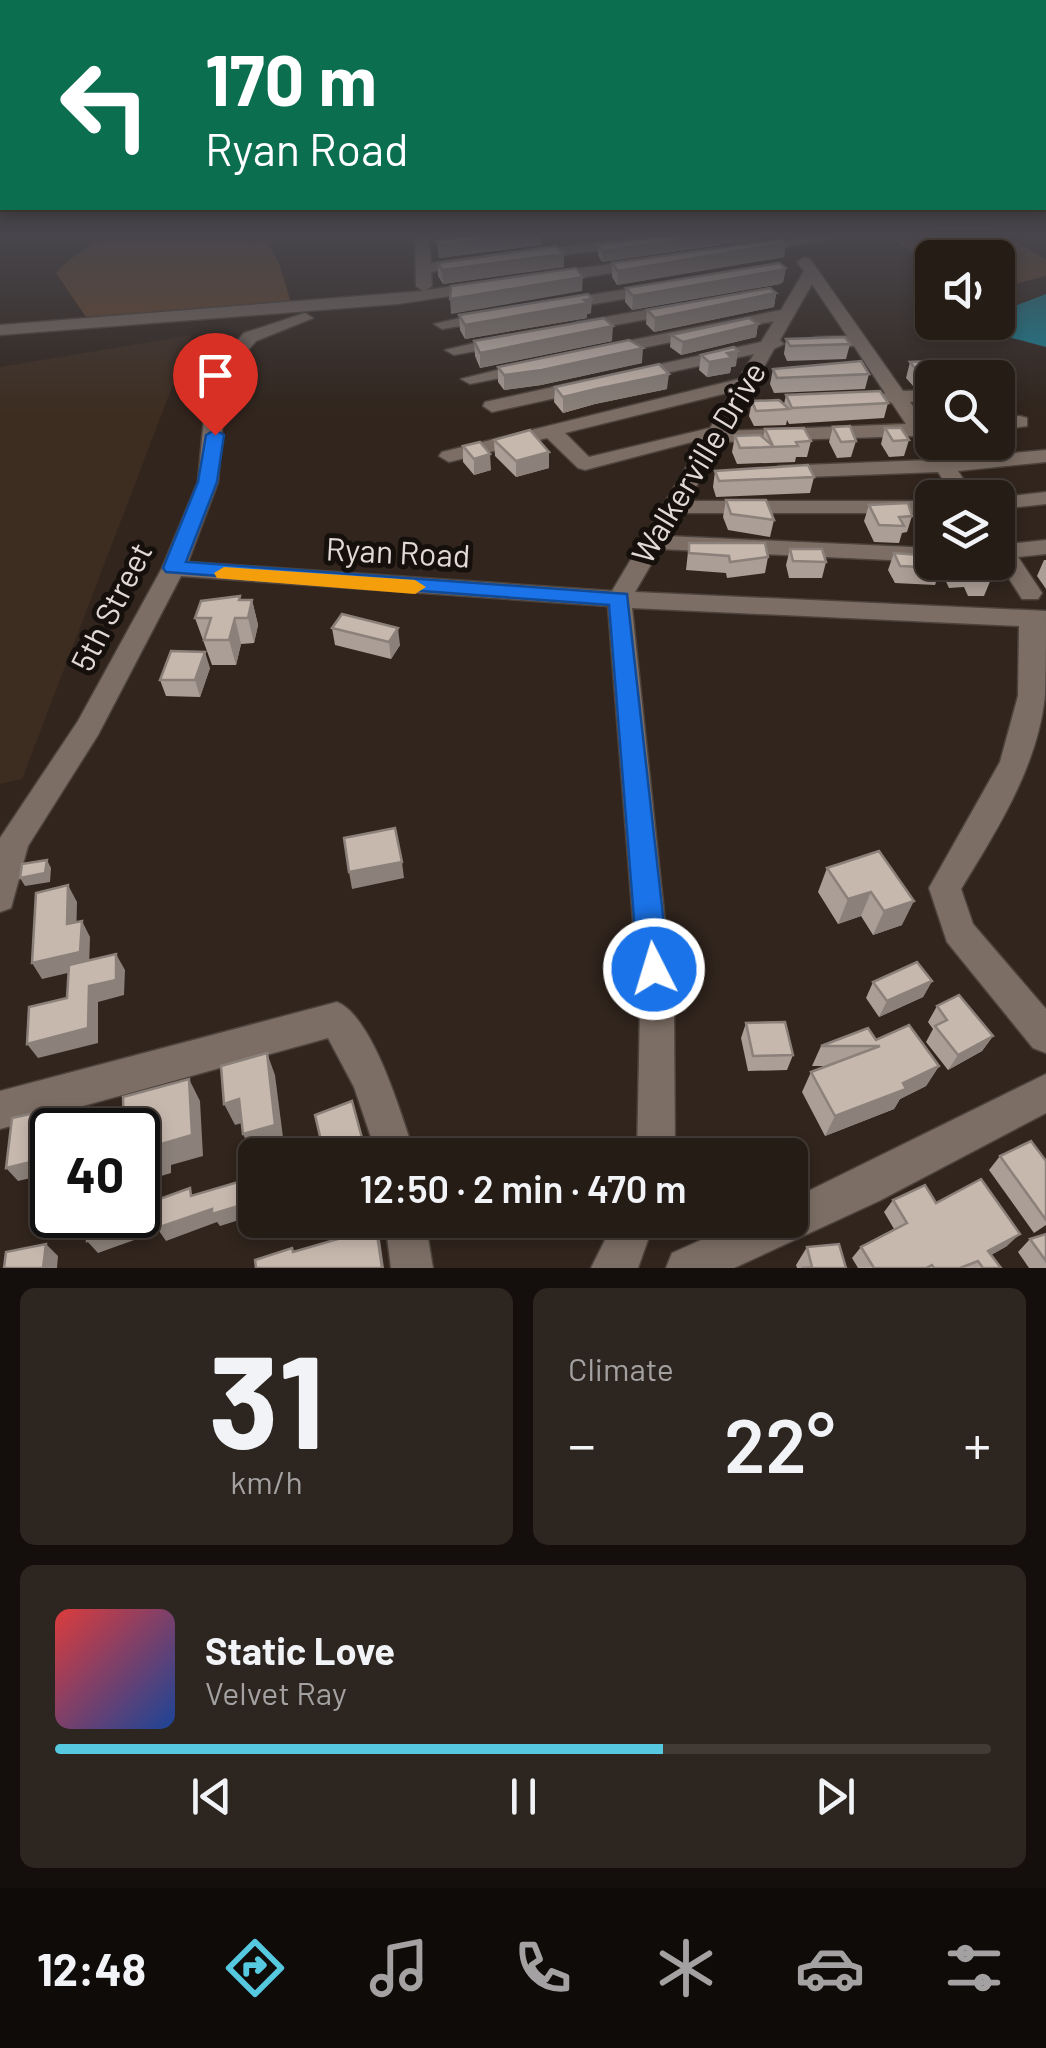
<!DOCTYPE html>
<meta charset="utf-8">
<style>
body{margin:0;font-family:Barlow,sans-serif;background:#2d251f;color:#f1f3f6;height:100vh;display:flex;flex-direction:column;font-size:38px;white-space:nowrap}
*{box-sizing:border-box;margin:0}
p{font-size:32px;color:#a3a1a1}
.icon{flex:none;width:55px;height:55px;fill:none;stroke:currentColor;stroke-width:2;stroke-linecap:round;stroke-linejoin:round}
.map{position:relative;height:1268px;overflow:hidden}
.side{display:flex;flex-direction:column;gap:20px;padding:20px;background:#140f0c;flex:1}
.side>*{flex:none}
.top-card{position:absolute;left:0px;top:0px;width:1048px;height:210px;box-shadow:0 5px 15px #0003,0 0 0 2px #423a35;background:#0b6e4f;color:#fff;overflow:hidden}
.controls{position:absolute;left:915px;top:240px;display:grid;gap:20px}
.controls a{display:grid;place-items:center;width:100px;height:100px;border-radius:15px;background:#251c16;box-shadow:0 5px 15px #0003,0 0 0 2px #423a35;font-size:50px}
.speed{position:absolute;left:30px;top:1108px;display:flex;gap:20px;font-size:50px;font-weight:700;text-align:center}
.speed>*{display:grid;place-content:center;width:130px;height:130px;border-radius:50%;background:#251c16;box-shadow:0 5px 15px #0003,0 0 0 2px #423a35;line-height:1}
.speed .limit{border:5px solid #111;border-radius:15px;background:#fff;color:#111}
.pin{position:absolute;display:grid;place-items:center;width:85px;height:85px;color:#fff;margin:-102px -42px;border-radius:50% 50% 50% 0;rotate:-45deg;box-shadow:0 0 10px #0007}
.pin .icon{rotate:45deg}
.me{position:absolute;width:110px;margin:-55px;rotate:355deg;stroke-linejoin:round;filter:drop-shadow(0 0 8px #0008)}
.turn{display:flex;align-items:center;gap:35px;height:210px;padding:0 40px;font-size:45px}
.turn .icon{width:130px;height:130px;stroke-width:2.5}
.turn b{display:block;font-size:70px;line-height:85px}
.big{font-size:75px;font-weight:600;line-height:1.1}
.side .tile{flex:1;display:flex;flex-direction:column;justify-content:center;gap:15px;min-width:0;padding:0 35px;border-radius:15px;background:#2d251f}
.side .dial{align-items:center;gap:0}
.dial b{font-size:130px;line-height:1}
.song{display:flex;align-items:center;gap:30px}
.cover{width:120px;height:120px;border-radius:15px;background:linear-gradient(135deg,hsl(0 70% 55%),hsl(220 70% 35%))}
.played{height:10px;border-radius:5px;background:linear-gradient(90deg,#56c9e0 65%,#423a35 65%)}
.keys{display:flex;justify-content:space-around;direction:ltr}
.heat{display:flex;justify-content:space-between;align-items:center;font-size:55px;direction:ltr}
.side .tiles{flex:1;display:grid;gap:20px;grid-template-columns:1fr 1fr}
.tile:last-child{grid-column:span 2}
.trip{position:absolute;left:238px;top:1138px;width:570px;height:100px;border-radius:15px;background:#251c16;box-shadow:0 5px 15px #0003,0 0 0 2px #423a35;font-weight:600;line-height:100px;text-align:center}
.menu{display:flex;height:160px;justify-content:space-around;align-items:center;background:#0f0b09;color:#a3a1a1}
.menu .icon{width:70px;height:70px}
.menu .on{color:#56c9e0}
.menu b{font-size:45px;color:#f1f3f6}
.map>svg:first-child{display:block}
.built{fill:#3d2d21}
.green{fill:#68452a}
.water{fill:#178598}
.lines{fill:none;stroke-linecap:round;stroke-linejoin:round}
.minor-casing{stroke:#4d433c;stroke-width:3}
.minor{fill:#7c6e65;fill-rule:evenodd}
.wall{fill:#ab9e96}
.shaded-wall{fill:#8b817a}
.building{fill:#c7b8ae;stroke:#8b817a;stroke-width:2.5}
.route{fill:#1a73e8;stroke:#114b97;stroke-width:2.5}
.slow{fill:#f59e0b}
.labels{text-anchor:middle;stroke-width:10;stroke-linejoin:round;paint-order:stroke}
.street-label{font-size:32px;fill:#e1d9d4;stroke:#15100c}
</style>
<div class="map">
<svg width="1046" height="1268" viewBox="0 0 1046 1268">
<rect width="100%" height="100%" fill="#31251d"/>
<path class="built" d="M192,335L22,779L0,784V367Z"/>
<g class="green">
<path d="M101,236H263L279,263L291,303L88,320L56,273C68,257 87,251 101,236Z"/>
<path d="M889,236H1008L1046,260V276L998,288V258H932V267Z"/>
</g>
<path class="water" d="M1046,294V347L1008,337L995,324L1004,310Z"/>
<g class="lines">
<g class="minor-casing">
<g id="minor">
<path d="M415,236H429L431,263L472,258L480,263L431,272L432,286L426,290L483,282L489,284V290L398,304L0,335V325L423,291L416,286Z"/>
<path d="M646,236H686L679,240L532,259L525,255L532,251Z"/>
<path d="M811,236H848L755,252L748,248Z"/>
<path d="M805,257L810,259L903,391L932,390V400L910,402L925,423H932V442H938L950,459L1046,450V462L958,471L976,498H955L938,472L779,478L769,472L779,466L930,460L914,436L721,442L688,501H932V513H680L667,536L932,548V562L660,549L635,592L1046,611C1046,637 1046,667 1045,695C1038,766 997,830 961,889L973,924L1046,1009V1053L1033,1048L947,942L929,888L1000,762L1018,696L1019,626L632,608L674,1008L675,1155H637L640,1008L608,606L181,576L98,735L28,846L11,908L0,912V838L78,721L162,568L198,482L208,375L244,333L305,313L313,318L256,341L226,376L218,482L188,562L612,591L703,439L585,470L578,468L547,438L449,462L439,456L442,452L739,379L754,354L634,380L625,375L634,370L761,342L774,321L603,356L594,351L603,346L781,310L804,271L797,262ZM812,284L847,336L815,337L806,342L815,347L854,346L885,393L879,398L892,403L906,424L728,431L774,349L784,344L780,340ZM731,392L710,428L589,457L565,433Z"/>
<path d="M646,259L654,264L651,267L547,283L539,278L547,273Z"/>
<path d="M658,284L666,289L664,292L560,310L552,305L560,300Z"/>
<path d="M680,304L686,306V312L577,332L569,327L577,322Z"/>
<path d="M491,311L499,316L497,320L442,329L434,324Z"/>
<path d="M508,335L517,340L514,344L454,355L445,350Z"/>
<path d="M529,362L535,363V371L470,384L461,379Z"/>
<path d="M585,380L592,382V390L492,412L483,406L485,402Z"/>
<path d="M1020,416L1027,418V426L998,430V418Z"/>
<path d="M1046,492V504L998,509V498H994Z"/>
<path d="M998,537L1009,544L1046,540V554L1018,557L1042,593L1038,599H1022L998,561Z"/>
<path d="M337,1002C374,1017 402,1118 415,1155H377L354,1087L328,1038L0,1129V1091Z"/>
<path d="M1046,1074V1113L879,1201L734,1268H666L672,1253L746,1220H790V1200Z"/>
<path d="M385,1220H425L433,1268H391Z"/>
<path d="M615,1220H655L638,1268H591Z"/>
</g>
</g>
<use href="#minor" class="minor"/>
</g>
<g class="wall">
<path d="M439,236H541V245L439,258L437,241L468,236L440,238Z"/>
<path d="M762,239L602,262L598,255V244Z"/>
<path d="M786,243L784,257L617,285L612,277V263Z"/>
<path d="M438,263L564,267L443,284L438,276Z"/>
<path d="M786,268L783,282L780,284L632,310L625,302L626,288Z"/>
<path d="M776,293L774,307L654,332L646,324L647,310Z"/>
<path d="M932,293V322L921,316L927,294Z"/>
<path d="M591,313L587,314V318L465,339L460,330L459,315Z"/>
<path d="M758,324L756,337L681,355L670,347L671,335Z"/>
<path d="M786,339L850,344L846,359L787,361L784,354Z"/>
<path d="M474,341H612L480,368L475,356Z"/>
<path d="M701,355L736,366L731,367L730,373L707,377L699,370Z"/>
<path d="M932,361L949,378H932V387H914L906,378L910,362Z"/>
<path d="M642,363L541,385L504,390L498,382V367Z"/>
<path d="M773,369L869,374L865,389L774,393L770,384Z"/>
<path d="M555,387L667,389L595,404L563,413L554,402Z"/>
<path d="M932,394V412L928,407Z"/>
<path d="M786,395L888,403L884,418L789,424L787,420L786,425L754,426L749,416L752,401L784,404Z"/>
<path d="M833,427L856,441L851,457L837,458L829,442Z"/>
<path d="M885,428L909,440L904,456L889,457L881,444Z"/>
<path d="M765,429L811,441L807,457H796L795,462L737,464L732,452L735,436L763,438Z"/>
<path d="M494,440L549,468L516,477L495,456Z"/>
<path d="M959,442H997L996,446L963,448Z"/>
<path d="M463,446L491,470L474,475L463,462Z"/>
<path d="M715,471L814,477L810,493L716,497L713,487Z"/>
<path d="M726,500L774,520L770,537L728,530L723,517Z"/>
<path d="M869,505L912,516L907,532L902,533L899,543L874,542L864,521Z"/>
<path d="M923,505H932V534H925L918,522Z"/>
<path d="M689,543L768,557L765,573L727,578L726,573L686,570Z"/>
<path d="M790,549L826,562L822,578H789L786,565Z"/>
<path d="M894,553L941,568L935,585L895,583L888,570Z"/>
<path d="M1044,560H1046V589L1037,576Z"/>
<path d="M947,562H982L991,579L984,596H968L964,587L949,588L943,575Z"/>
<path d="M241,600H252L258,625L254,643L241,644L236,665H212L195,618Z"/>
<path d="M332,628L400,645L391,659L335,645Z"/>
<path d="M210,668L200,697L166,696L160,680Z"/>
<path d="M879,851L902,925L873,935L861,916L838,924L818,892L827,868Z"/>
<path d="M932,981L923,997L879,1017L866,998L873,982Z"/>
<path d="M937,1006L993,1036L982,1051L948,1070L926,1042L933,1029L928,1022Z"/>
<path d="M746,1023L793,1055L787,1070L748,1071L741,1038Z"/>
<path d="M876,1040L939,1066L926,1086L900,1099L894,1109L825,1136L802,1092L811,1072L825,1066H812L821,1046Z"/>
<path d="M1000,1156L1046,1161V1225L1034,1233L989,1170Z"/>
<path d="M893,1200L936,1203L1007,1246L991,1255L1001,1268H858L852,1258L861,1247L894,1229L884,1212Z"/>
<path d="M1046,1234V1268H1029L1018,1252L1030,1239Z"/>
<path d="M807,1247L846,1268H797L796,1265Z"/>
</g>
<g class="shaded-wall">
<path d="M510,236H541V245L439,258L438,245Z"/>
<path d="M713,236H762V239L602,262L603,251Z"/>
<path d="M786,243L784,257L617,285L618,271Z"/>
<path d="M564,254V267L443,284L442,270Z"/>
<path d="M786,268L783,282L780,284L632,310L633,296Z"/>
<path d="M583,277L582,291L451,314L450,299Z"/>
<path d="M776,293L774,307L654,332L655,318Z"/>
<path d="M592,299L591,313L587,314V318L465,339V325Z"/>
<path d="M944,322H964L942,328Z"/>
<path d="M758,324L756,337L681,355L683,342Z"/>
<path d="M613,326L612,341L480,368V353Z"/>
<path d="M643,348L642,363L541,385L504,390V375Z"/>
<path d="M738,351L736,366L731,367L730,373L707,377L709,362L727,353Z"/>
<path d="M669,374L667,389L595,404L563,413V397L596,389Z"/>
<path d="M549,452V468L516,477V461Z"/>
<path d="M490,454L491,470L474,475V459Z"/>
<path d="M252,600L258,625L254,643L248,618Z"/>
<path d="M235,618L241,644L236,665L229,640Z"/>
<path d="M398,628L400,645L391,659L389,642Z"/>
<path d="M205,652L210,668L200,697L195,680Z"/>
<path d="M47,860L51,868L50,882L25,886L20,878Z"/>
<path d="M402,862L404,878L352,889L349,872Z"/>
<path d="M68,885L77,902L76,940L67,924Z"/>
<path d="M871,892L861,916L838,924L848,899Z"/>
<path d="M914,901L902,925L873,935L884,911Z"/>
<path d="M82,921L90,937L89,968L42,979L32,963Z"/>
<path d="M116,954L125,970L124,995L98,1002V1043L38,1058L27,1044L89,986Z"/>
<path d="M932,981L923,997L879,1017L887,1001Z"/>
<path d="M993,1036L982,1051L948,1070L958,1055Z"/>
<path d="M267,1053L275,1075L284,1145L253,1155L243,1134Z"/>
<path d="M939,1066L926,1086L900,1099L894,1109L825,1136L835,1116Z"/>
<path d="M189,1079L200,1101L203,1156L171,1165V1173L138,1183V1159L158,1145Z"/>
<path d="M239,1099L249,1121L235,1125L224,1104Z"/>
<path d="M48,1110L59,1124L58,1130H52V1173L18,1181L6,1168Z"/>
<path d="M362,1138L366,1152L359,1155H325L324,1153Z"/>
<path d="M255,1201V1215L220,1226L217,1222L166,1241L157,1228L212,1209Z"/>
<path d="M126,1215H135L137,1239L98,1253L87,1241Z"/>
<path d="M376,1228L380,1240L384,1268H382Z"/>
<path d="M1020,1234L1007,1246L977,1263L988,1251Z"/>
<path d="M46,1244L58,1256L57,1268H43Z"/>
</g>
<g class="building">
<path d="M470,236H510L438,245L437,241Z"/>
<path d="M663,236H713L603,251L598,244Z"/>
<path d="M781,239L786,243L618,271L612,263Z"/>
<path d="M556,246L564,254L442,270L438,263Z"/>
<path d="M779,263L786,268L782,270L633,296L626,288Z"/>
<path d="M576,268L583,277L450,299L451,286Z"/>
<path d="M770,288L776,293L655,318L647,310Z"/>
<path d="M588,294L592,299L584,300L588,303L465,325L459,315Z"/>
<path d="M604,318L613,326L480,353L474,341Z"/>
<path d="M749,318L758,324L683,342L671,335Z"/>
<path d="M845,337L850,344L790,346L786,339Z"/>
<path d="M629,340L643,348L542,370L504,375L498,367Z"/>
<path d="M734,347L738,351L727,353L732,358L709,362L701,355Z"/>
<path d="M861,361L869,374L777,378L773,369Z"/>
<path d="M932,361L949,378H940L939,372H918L910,362Z"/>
<path d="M659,364L669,374L596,389L563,397L555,387Z"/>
<path d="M880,391L888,403L792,408L786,395Z"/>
<path d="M779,400L789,409L756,411L752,401Z"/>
<path d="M850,426L856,441L841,442L833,427Z"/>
<path d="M804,428L811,441L796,442L798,446L740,448L735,436L760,435L773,446L765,429Z"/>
<path d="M885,428H901L909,440L893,441Z"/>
<path d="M530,430L549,452L516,461L494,440Z"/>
<path d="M480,442L490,454L474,459L463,446Z"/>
<path d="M808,465L814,477L719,481L715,471Z"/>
<path d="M726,500H766L774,520L731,514Z"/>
<path d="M908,503L912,516L899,517L904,526L879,525L869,505Z"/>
<path d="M923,505H932V518H931Z"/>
<path d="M689,543H765L768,557L730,562L729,556L689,553Z"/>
<path d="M790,549H822L826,562L793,561Z"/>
<path d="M894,553L932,556V562H941V568L900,566Z"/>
<path d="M951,562H982L991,579H975L970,571H956Z"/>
<path d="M240,596L239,600H252L248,618H235L229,640H204L211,618H195L201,601Z"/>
<path d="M342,614L398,628L389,642L332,628Z"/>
<path d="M171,651L205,652L195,680H160Z"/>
<path d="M395,828L402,862L349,872L344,838Z"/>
<path d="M879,851L914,901L884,911L871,892L848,899L827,868Z"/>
<path d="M47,860L45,873L20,878L22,864Z"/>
<path d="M68,885L67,924L82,921L80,952L32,963L36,893Z"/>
<path d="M116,954V980L89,986L88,1028L27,1044L29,1007L67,998L69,965Z"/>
<path d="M917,962L932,981L887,1001L873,982Z"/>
<path d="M959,995L993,1036L958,1055L935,1026L947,1020L937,1006Z"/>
<path d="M785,1022L793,1055L753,1056L746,1023Z"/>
<path d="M909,1025L939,1066L903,1083L906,1089L835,1116L811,1072L880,1046H821L868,1028L876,1040Z"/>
<path d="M267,1053L275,1125L243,1134L239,1099L224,1104L221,1066Z"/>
<path d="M189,1079L192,1135L158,1145V1153L138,1159V1130H124L123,1097Z"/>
<path d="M352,1101L362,1138L324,1153L315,1115Z"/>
<path d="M48,1110L43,1159L6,1168L12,1118Z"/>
<path d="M1031,1141L1046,1161V1220L1000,1156Z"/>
<path d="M255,1177V1201L212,1214V1209L157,1228L154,1201L190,1188L191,1196Z"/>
<path d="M981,1179L1020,1234L988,1251L1001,1268H983L978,1261L960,1268H934L932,1265L926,1268H874L861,1247L907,1223L893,1200L925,1185L936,1203Z"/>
<path d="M86,1215H126L127,1227L87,1241Z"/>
<path d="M376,1228L382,1268H256L255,1260L292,1248L293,1252Z"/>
<path d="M1046,1234V1261L1030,1239Z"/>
<path d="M46,1244L43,1268H4L6,1252Z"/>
<path d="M839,1244L846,1268H801L812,1267L807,1247Z"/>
</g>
<linearGradient id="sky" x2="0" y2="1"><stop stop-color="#1b1410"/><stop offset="0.57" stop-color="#48464c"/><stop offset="1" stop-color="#48464c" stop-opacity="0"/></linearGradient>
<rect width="1046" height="413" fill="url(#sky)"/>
<path class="route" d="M215,430L224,435L217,482L186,562L627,594L669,969L664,979L654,984L643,979L638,969L609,605L166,572L163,568L198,482L206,435Z"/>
<path class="slow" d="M224,567L415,580L426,587L415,594L217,578L214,573Z"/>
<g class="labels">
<g class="street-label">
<text transform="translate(699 463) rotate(-59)" y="11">Walkerville Drive</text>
<text transform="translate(398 553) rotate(3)" y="11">Ryan Road</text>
<text transform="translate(112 607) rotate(-63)" y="11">5th Street</text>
</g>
</g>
</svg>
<div class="controls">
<a><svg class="icon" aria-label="sound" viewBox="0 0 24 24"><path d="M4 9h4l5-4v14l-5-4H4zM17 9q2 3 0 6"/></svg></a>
<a><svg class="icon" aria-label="search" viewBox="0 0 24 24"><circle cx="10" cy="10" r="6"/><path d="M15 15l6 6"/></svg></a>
<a><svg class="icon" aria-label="layers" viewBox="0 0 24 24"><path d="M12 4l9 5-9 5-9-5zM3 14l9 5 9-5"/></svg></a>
</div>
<div class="speed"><div class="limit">40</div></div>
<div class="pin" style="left:215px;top:435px;background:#d93025"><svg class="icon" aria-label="arrive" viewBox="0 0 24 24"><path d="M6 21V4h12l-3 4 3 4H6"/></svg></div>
<svg class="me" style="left:654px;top:969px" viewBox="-20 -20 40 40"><circle r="17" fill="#1a73e8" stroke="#fff" stroke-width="3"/><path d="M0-11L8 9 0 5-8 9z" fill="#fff"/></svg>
<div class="trip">12:50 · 2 min · 470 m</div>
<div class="top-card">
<div class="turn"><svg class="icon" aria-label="left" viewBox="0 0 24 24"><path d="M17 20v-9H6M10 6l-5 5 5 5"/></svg><div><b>170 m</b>Ryan Road</div></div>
</div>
</div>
<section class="side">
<div class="tiles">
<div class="tile dial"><b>31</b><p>km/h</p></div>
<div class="tile"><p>Climate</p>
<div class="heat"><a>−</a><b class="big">22°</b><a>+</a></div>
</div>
<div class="tile">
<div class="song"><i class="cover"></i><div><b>Static Love</b><p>Velvet Ray</p></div></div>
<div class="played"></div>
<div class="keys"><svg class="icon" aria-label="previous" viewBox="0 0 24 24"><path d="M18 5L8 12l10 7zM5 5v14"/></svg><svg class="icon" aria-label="pause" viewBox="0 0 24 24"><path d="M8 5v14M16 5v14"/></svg><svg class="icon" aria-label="next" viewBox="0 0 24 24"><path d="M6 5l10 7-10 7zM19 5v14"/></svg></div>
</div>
</div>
</section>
<nav class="menu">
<b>12:48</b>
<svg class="icon on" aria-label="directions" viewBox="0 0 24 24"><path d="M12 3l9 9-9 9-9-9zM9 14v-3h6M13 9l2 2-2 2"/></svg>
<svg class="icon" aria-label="music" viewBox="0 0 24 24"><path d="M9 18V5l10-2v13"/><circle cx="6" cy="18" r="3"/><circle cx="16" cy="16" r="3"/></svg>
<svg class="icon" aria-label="phone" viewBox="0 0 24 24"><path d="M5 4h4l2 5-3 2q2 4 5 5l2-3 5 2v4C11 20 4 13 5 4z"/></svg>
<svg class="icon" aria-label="climate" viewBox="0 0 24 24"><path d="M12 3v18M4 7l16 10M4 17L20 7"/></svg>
<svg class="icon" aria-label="car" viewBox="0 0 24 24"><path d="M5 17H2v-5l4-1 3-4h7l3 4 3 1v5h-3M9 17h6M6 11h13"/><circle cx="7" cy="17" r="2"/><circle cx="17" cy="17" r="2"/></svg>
<svg class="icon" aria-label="filters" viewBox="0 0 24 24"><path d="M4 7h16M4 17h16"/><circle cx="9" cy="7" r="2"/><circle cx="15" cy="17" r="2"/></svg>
</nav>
